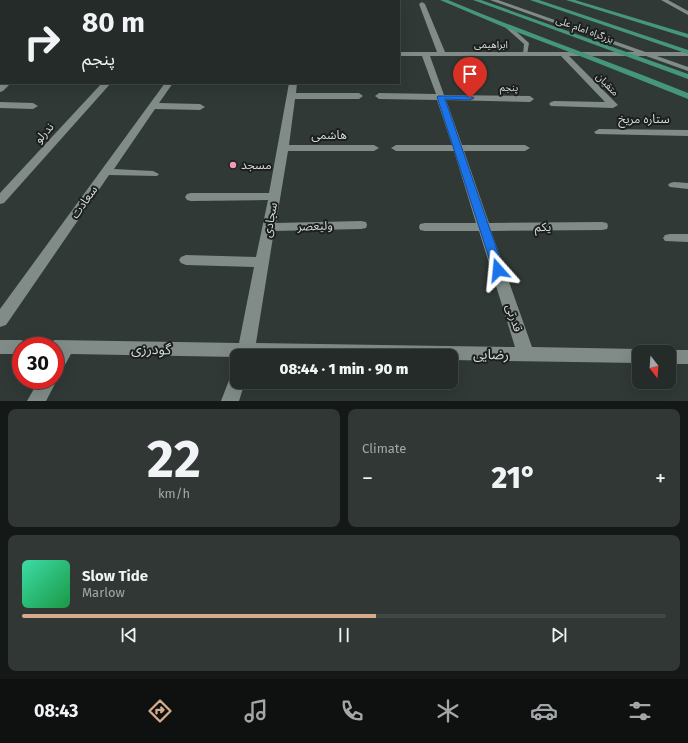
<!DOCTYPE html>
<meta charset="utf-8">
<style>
body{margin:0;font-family:"Fira Sans","Noto Sans Arabic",sans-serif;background:#303734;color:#f1f3f6;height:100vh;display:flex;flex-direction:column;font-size:15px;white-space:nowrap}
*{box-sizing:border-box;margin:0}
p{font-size:13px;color:#a3a7a8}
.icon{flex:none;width:22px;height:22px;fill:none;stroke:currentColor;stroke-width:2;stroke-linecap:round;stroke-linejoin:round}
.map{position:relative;height:401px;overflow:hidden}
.panel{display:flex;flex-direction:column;gap:8px;padding:8px;background:#141816;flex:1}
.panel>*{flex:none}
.top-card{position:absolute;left:0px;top:0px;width:400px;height:84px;box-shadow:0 4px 16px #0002,0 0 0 1px #414745;background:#242b28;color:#f1f3f6;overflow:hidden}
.needle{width:26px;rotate:163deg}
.controls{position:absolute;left:632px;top:345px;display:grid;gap:8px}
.controls a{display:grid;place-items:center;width:44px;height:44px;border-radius:8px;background:#242b28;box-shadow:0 4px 16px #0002,0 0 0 1px #414745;font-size:20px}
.speed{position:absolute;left:12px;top:337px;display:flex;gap:8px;font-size:20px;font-weight:700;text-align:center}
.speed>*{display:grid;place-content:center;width:52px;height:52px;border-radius:50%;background:#242b28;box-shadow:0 4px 16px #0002,0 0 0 1px #414745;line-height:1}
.speed .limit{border:6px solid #d22;background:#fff;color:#111}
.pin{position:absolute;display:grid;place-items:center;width:34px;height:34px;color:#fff;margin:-41px -17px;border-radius:50% 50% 50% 0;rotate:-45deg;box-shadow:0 0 4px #0007}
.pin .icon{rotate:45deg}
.me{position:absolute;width:44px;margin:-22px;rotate:342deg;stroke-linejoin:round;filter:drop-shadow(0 0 3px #0008)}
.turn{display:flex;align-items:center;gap:14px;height:84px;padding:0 16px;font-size:18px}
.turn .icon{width:52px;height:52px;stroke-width:2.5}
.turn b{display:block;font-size:28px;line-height:34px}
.big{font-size:30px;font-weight:800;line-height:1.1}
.panel .tile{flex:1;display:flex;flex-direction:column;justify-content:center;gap:6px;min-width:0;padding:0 14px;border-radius:8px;background:#303734}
.panel .dial{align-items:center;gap:0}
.dial b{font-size:52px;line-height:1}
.song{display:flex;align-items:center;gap:12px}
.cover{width:48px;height:48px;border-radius:6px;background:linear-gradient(135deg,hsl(160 70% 55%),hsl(140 70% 35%))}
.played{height:4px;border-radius:2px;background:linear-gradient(90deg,#d6ab8b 55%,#414745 55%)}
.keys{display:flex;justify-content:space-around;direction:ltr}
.heat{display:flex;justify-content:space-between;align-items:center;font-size:22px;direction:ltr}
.panel .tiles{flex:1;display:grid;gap:8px;grid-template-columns:1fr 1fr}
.tile:last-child{grid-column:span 2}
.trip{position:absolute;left:230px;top:349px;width:228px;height:40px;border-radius:8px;background:#242b28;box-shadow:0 4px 16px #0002,0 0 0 1px #414745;font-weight:800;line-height:40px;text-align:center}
.tab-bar{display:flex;height:64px;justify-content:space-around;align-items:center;background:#0e1110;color:#a3a7a8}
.tab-bar .icon{width:28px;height:28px}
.tab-bar .active{color:#d6ab8b}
.tab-bar b{font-size:18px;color:#f1f3f6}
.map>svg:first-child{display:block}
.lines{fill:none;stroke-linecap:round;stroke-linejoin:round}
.service{fill:#818b87;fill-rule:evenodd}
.minor{fill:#818b87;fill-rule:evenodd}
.trunk{fill:#46967b;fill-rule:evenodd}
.route{fill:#1a73e8;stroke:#114b97}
.poi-dot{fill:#f19ab1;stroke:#1b1f1d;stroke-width:1.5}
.labels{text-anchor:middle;stroke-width:4;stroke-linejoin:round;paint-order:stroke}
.far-street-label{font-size:10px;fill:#d5dbd8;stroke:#1b1f1d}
.street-label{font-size:12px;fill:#d5dbd8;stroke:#1b1f1d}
.poi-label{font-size:12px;fill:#d5dbd8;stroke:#1b1f1d;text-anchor:start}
.near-street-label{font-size:14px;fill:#d5dbd8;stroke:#1b1f1d}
</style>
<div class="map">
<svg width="688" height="401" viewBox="0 0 688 401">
<rect width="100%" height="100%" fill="#303935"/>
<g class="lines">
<g class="service">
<path d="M490,0H498L688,67V71Z"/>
<path d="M506,26H510L529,43L527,55H523L524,44L506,28Z"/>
</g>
<g class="minor">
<path d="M661,0H668L688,11V15Z"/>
<path d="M422,2L425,4L445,52H688V56H569L618,105L613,108L551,106L549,104L551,102L554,101L605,102L561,56H430L444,95L530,96L534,99L530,102L446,100L462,145H525L530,148L525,151H464L489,223L602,222L607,223L608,226L607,229L602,230L491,231L532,347L639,349L645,352H639V363L451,360V356L237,357L71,354L61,372L55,374V346H47L49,342L55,340L239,343L254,267L186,265L181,263L179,260L181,257L186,255L256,257L268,200L191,201L187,200L185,197L187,194L191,193H269L289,83H297L296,93H359L363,96L359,99H295L289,145H374L379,148L374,151H288L276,223L361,221L366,222L367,225L366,228L361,229L274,231L256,343L515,347L479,231H425L420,230L419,227L420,224L425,223H476L454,151H396L391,148L396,145H452L437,100L379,99L375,96L379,93L436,94L422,56H399V52H437L419,4Z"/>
<path d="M0,30H1L0,35Z"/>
<rect x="0" y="52" width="1" height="4"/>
<path d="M2,83H11L3,91L0,92V85Z"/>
<path d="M102,83H111L4,203L0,204V193Z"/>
<path d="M165,83H173L159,103L200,104L205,107L200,110L155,109L114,169L153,171L159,174L157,176L109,175L6,325L0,327V309Z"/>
<path d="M0,102L33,103L38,106L33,109L0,108Z"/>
<path d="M599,129L688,130V136L596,134L594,132Z"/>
<path d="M674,182L688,183V189L670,187L668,185L670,183Z"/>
<path d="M670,234H688V242L665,241L663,238L665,235Z"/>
<path d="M0,340H21L27,342L29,346H21V354H0Z"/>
<path d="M669,350H688V364H669V352H663Z"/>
<path d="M237,372V382H245L239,401H221L231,375Z"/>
<path d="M55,376L57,380L46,401H27L39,380H55Z"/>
</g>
<g class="trunk">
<path d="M440,0H448C527,33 608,61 688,93V99L580,56L506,28Z"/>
<path d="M473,0H481L688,74V79Z"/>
<path d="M530,0H539L688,50V54Z"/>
<path d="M566,0H575L688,34V38Z"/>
</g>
</g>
<path class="route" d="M438,96H470L474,98L470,100L445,99L504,270L502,273H495L493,270L437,97Z"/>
<circle class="poi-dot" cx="233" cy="165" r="4"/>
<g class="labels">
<g class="far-street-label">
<text transform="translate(585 29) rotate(20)" y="4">بزرگراه امام علی</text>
<text x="491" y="48">ابراهیمی</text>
<text transform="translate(608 84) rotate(46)" y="4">متقیان</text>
<text transform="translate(509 87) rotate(1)" y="4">پنجم</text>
</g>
<g class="street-label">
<text x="644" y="123">ستاره مریخ</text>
<text transform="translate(44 133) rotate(-48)" y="4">ندرلو</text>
<text x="329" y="139">هاشمی</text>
<text transform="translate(84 202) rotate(-55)" y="4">سعادت</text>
<text transform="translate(270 220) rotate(-80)" y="4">سجادی</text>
<text transform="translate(315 226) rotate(-2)" y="4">ولیعصر</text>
<text transform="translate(543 227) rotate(-1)" y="4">یکم</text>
<text transform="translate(514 318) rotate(72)" y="4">قدرتی</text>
</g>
<g class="poi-label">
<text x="241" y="169">مسجد</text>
</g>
<g class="near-street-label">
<text transform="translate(151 349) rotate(1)" y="5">گودرزی</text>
<text transform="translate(491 354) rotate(1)" y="5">رضایی</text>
</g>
</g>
</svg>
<div class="controls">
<a><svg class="needle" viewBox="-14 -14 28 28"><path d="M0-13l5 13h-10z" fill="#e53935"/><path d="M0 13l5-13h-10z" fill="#a3a7a8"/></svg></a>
</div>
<div class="speed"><div class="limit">30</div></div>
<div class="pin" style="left:470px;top:98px;background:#d93025"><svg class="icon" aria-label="arrive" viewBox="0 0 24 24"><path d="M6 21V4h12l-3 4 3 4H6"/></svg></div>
<svg class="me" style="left:498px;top:270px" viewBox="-20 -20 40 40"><path d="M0-17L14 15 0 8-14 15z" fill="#1a73e8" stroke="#fff" stroke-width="4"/></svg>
<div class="trip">08:44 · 1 min · 90 m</div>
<div class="top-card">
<div class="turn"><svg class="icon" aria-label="right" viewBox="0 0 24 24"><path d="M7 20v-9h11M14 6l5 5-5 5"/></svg><div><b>80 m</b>پنجم</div></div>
</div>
</div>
<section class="panel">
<div class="tiles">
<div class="tile dial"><b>22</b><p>km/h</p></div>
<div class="tile"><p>Climate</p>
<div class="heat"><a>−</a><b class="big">21°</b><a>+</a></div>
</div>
<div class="tile">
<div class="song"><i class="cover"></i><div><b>Slow Tide</b><p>Marlow</p></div></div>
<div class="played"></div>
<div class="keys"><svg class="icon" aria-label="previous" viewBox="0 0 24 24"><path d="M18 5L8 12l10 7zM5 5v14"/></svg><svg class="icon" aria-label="pause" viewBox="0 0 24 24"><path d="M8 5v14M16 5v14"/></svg><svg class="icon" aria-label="next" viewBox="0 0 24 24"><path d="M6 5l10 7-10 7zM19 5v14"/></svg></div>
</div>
</div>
</section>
<nav class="tab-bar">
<b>08:43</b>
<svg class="icon active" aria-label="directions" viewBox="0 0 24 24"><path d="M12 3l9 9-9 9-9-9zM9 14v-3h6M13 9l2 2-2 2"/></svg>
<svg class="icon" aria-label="music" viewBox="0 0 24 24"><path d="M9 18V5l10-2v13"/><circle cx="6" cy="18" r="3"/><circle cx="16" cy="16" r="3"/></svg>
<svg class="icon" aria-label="phone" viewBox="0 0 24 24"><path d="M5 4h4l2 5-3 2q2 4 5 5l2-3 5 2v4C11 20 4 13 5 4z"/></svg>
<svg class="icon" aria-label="climate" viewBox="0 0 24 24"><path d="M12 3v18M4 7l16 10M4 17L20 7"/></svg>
<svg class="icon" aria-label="car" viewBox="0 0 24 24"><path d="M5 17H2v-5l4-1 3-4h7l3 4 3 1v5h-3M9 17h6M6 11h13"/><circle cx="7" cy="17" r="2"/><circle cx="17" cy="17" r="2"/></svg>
<svg class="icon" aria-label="filters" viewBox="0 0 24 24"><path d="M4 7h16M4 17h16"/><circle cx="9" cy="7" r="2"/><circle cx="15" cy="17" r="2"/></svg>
</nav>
